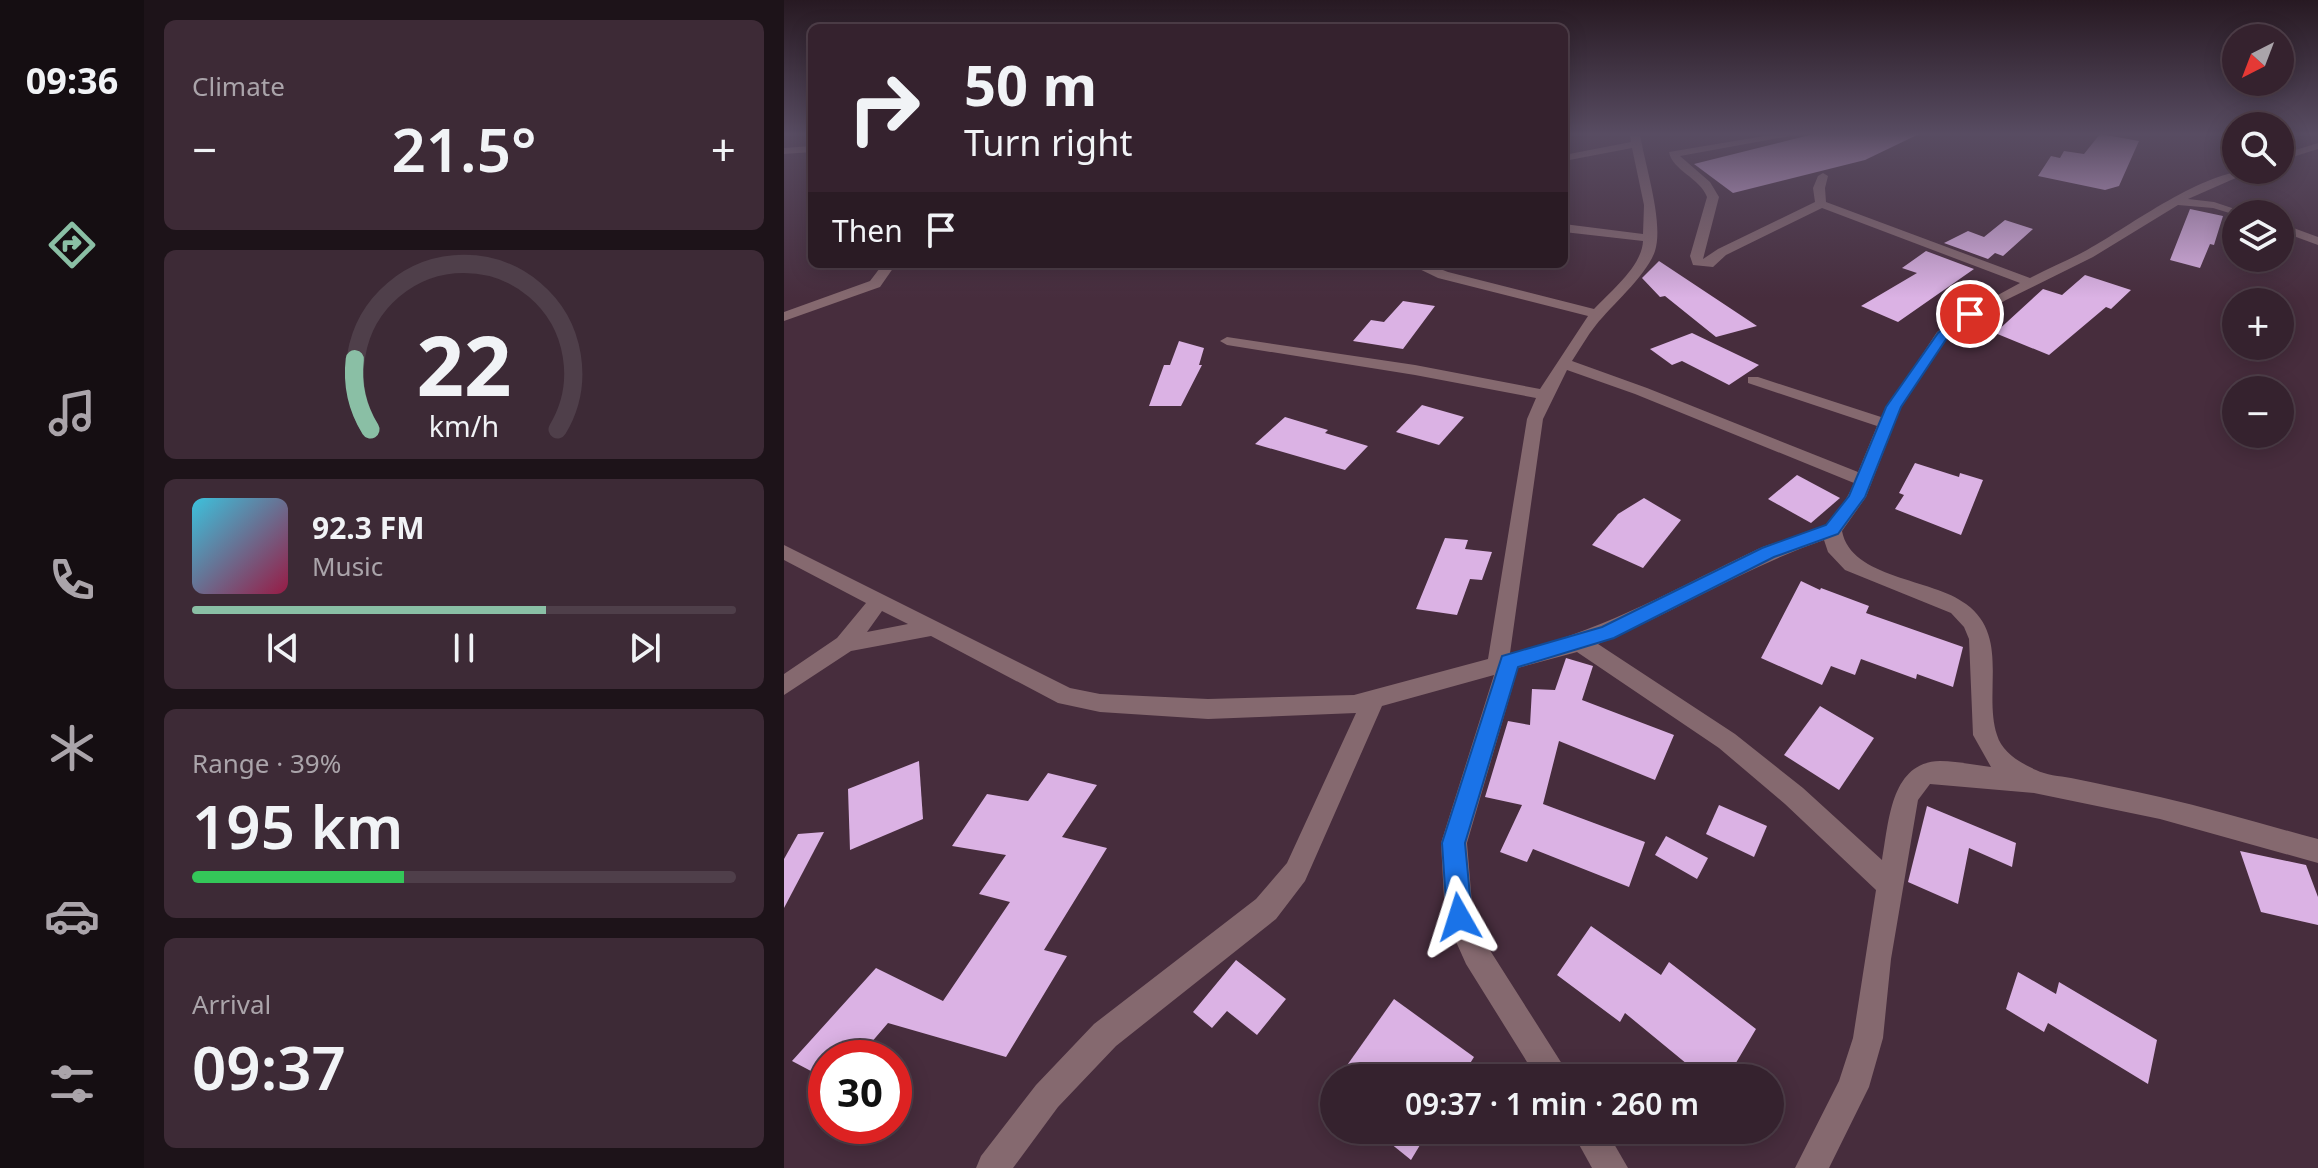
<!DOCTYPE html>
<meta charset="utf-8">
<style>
body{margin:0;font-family:"Noto Sans",sans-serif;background:#3d2a36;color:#f1f3f6;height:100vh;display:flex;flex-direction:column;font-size:30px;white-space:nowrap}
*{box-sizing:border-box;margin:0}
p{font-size:26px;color:#aaa4aa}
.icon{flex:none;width:44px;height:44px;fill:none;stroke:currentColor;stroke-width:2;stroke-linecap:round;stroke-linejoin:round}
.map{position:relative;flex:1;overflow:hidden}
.drawer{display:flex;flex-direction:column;gap:20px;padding:20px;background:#1d1319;width:640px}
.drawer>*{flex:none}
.hud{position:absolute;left:24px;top:24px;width:760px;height:244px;border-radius:12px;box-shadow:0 4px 20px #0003,0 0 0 2px #4f3f4a;background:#35222e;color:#f1f3f6;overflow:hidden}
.needle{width:52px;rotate:222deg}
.fabs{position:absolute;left:1438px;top:24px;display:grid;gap:16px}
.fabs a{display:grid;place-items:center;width:72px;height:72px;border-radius:50%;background:#35222e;box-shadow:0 4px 20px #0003,0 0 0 2px #4f3f4a;font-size:40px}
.speed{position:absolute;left:24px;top:1040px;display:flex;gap:16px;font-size:40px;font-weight:700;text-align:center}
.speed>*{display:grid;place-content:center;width:104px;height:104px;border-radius:50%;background:#35222e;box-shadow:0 4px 20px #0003,0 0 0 2px #4f3f4a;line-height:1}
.speed .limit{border:12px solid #d22;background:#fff;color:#111}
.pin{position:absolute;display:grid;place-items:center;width:68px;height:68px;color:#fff;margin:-34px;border:4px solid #fff;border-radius:50%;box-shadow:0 2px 8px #0007}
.me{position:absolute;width:88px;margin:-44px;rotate:354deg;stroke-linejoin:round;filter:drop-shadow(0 0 6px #0008)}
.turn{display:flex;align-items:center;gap:28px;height:168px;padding:0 24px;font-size:36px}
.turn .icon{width:104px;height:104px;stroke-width:2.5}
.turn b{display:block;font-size:56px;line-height:68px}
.then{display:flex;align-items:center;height:76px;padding:0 24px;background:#0003;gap:16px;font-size:30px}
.big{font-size:60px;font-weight:600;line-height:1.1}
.drawer .tile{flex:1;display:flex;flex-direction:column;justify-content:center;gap:12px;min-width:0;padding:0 28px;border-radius:12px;background:#3d2a36}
.drawer .dial{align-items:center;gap:0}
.dial svg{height:208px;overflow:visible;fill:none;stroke:#4f3f4a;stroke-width:7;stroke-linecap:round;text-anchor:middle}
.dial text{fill:#f1f3f6;stroke:none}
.song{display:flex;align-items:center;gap:24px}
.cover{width:96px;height:96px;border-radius:12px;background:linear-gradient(135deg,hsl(190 70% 55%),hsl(340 70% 35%))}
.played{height:8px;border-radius:4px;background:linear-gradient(90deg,#8abfa5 65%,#4f3f4a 65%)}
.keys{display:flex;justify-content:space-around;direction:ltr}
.heat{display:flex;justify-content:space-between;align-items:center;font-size:44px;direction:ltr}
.charge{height:12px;border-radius:6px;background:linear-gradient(90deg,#34c759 39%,#4f3f4a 0)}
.trip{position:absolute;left:536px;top:1064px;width:464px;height:80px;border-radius:40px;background:#35222e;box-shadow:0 4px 20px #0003,0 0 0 2px #4f3f4a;font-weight:600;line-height:80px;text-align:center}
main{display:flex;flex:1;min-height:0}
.dock{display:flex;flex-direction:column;width:144px;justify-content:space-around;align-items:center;background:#150e12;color:#aaa4aa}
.dock .icon{width:56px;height:56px}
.dock .active{color:#8abfa5}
.dock b{font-size:36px;color:#f1f3f6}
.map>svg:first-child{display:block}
.building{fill:#dbb2e4}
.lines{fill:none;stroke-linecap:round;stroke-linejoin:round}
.street{fill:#85696f;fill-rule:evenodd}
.route{fill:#1a73e8;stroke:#114b97;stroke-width:2}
</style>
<main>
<nav class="dock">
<b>09:36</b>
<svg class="icon active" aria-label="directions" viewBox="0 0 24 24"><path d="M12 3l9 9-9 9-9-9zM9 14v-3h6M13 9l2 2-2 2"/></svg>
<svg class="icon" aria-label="music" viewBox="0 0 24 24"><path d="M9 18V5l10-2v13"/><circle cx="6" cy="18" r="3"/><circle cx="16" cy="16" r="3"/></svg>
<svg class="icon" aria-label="phone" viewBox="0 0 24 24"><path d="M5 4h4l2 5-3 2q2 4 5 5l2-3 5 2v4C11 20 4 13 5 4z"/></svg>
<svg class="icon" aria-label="climate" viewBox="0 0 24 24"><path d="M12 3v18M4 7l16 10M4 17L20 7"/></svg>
<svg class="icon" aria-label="car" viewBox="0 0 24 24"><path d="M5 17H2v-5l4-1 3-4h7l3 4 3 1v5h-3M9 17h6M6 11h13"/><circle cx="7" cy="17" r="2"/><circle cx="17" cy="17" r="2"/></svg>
<svg class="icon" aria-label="filters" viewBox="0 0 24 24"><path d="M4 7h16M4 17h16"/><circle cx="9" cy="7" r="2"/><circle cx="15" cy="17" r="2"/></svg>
</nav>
<section class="drawer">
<div class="tile"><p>Climate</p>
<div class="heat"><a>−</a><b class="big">21.5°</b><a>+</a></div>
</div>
<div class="tile dial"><svg viewBox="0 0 100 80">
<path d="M14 69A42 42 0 1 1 86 69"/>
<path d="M14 69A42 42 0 0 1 8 42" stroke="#8abfa5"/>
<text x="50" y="56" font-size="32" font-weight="700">22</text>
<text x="50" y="72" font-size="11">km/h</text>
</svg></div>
<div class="tile">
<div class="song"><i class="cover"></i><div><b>92.3 FM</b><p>Music</p></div></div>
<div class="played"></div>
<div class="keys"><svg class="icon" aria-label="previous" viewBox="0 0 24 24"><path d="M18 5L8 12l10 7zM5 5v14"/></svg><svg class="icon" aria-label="pause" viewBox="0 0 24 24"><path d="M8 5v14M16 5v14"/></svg><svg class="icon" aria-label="next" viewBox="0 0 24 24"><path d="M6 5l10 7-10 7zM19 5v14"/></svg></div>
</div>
<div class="tile"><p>Range · 39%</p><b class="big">195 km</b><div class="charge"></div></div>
<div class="tile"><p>Arrival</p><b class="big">09:37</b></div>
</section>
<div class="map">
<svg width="1534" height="1168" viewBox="0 0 1534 1168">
<rect width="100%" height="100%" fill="#472d3d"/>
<g class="building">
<path d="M1030,134H1135L1081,160L949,193L910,164Z"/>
<path d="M1316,134L1355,141L1335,186L1321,190L1254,176L1267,156L1276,158L1280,151L1300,154Z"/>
<path d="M1406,209L1439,216L1430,245L1426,244L1416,268L1386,260Z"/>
<path d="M1221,220L1249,229L1219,256L1211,253L1204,259L1160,243L1184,231L1200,237Z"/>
<path d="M1142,251L1190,269L1114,322L1077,306L1133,273L1118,268Z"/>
<path d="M875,261L973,326L932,337L881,296L876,297L858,278Z"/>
<path d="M1301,275L1347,290L1327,309L1322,307L1265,355L1211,333L1259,289L1278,295Z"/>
<path d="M619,301L651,306L619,349L569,341L587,320L600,322Z"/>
<path d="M908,333L975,365L945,385L898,361L888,365L866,349Z"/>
<path d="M395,341L420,348L415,365H418L397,406H365L380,365H386Z"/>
<path d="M638,405L680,417L655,445L612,432Z"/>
<path d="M501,417L544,430L541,433L584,446L561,470L471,444Z"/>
<path d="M1131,463L1175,477L1176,473L1199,480L1177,535L1111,509L1120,495L1115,493Z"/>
<path d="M1013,475L1056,498L1027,523L984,499Z"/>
<path d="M860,498L897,520L859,568L808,545L834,514Z"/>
<path d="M661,538L684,540L681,549L708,552L698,580L686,579L673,615L632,609Z"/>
<path d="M1017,581L1036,590L1037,588L1085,606L1082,613L1179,647L1169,687L1133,674L1132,679L1077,659L1071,675L1047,666L1038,685L977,658Z"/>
<path d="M782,658L809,666L798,700L890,735L871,780L775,741L759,804L861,842L845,887L749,849L743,862L716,852L738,805L701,797L724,721L746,725L748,689L771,690Z"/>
<path d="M1036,706L1090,738L1055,790L1000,755Z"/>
<path d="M135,761L139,819L66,850L64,789Z"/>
<path d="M264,773L313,785L278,837L323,848L260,950L283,956L222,1057L104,1023L74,1058H42V1079L8,1061L92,968L159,1001L226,902L195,894L222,855L168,846L203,794L244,801Z"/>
<path d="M935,805L983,826L970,857L922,834Z"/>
<path d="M1143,806L1232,843L1228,867L1185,848L1174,904L1124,882Z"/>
<path d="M40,832L0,908V859L14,834Z"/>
<path d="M882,836L924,858L913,879L871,855Z"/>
<path d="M1456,851L1522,865L1534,897V925L1477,912Z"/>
<path d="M807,926L877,975L885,962L972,1029L943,1078H920L841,1013L836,1022L773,975Z"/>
<path d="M452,960L502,999L473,1035L443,1011L428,1028L409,1012Z"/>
<path d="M1234,972L1272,994L1275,982L1373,1040L1364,1084L1264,1023L1260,1032L1222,1009Z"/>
<path d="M610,999L690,1057L677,1078H554Z"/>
<path d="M590,1130H645L627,1160Z"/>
</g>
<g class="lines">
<g class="street">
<path d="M846,134H856C861,166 880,222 871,251C863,275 828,305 812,325C803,336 796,349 788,361L863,388L1074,472L1093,426L964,383V377H974L1097,417L1153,332L1168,320L1236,283L1038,208L942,255L929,267L909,265L906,256L923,197C916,178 888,170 885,152L992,134H1017L896,156L926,182L935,197L919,259L934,249L1031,202L1029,188L1034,176L1039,173L1044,176L1041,188L1042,202L1246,278C1265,268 1285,260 1303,250C1348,225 1419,170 1470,170L1404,199L1430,202L1466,214L1452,215L1429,208L1394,205L1309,257L1222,300L1178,326L1163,338L1117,407L1082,497L1058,531C1067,579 1148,578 1182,604C1226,636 1199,692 1213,735C1218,752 1236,763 1252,770C1262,775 1275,776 1287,778C1316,784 1346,790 1376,797C1429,809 1481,825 1534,839V863L1376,819L1250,793L1146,784L1134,800L1107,959L1099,1038L1085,1087L1045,1168H1011L1055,1081L1069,1038L1092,890L1001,804L935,748L793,652L734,668L683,843L689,916L702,944L787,1078H753L682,964L661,917L657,843L710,675L598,706L521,881L492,919L332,1046L274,1107L229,1168H192L197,1156L252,1085L310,1024L472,899L503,863L572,713L424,719L316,712L274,703L147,636L67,651L0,695V674L53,638L82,603L0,560V545L286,688L316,694L424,699L570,695L704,659L743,419L752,398L631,375L443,345L436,341L443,337L631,365L756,389L804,316L654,278L625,264H643L664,272L810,309C827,291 858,266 859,241L780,232V224L859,234L860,205L848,148L780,161V155L847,142ZM783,370L851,394L1070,483C1064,497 1054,514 1043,524C1029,536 992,540 974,549C892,588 816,633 726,653L759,419ZM1040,540L1044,552L1061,570L1167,613L1180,627L1185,639L1189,735L1207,767C1190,765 1173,761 1156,761C1106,762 1105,823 1098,860L1019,788L951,734L814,644C891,612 962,567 1040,540ZM98,611L124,624L83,632Z"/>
<path d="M1534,143V149L1496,161V155Z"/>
<path d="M28,146V152L0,154V148Z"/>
<path d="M1496,223L1534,237V245L1496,231Z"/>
<path d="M99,264H112L96,287L0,321V312L86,281Z"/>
<path d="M787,1130H822L844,1168H808Z"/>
</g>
</g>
<linearGradient id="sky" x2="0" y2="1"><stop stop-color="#271922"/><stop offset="0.45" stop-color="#584c62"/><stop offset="1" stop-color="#584c62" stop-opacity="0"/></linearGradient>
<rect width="1534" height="298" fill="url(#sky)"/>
<path class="route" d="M1181,311L1192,314L1163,338L1117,407L1081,497L1054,534L990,557L830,638L734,667L681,843L688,917L684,926L675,930L667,926L663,917L658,843L718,656L818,627L978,548L1042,525L1065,496L1102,407L1154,333Z"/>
</svg>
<div class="fabs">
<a><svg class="needle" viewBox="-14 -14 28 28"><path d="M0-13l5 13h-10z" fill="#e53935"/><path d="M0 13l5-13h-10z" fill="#aaa4aa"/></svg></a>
<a><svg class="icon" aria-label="search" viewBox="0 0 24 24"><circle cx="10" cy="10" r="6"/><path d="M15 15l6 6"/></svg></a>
<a><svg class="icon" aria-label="layers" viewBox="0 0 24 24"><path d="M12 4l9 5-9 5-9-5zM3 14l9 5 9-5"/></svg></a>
<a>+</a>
<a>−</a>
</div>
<div class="speed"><div class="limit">30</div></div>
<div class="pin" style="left:1186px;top:314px;background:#d93025"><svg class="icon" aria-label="arrive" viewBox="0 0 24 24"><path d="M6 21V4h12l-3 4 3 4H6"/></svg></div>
<svg class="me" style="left:675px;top:917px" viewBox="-20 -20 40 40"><path d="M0-17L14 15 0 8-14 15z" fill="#1a73e8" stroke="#fff" stroke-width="4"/></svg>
<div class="trip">09:37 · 1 min · 260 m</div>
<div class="hud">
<div class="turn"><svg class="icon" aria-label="right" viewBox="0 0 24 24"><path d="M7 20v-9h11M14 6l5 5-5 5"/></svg><div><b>50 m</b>Turn right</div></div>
<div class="then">Then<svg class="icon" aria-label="arrive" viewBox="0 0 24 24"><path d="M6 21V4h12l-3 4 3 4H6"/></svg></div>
</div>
</div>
</main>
